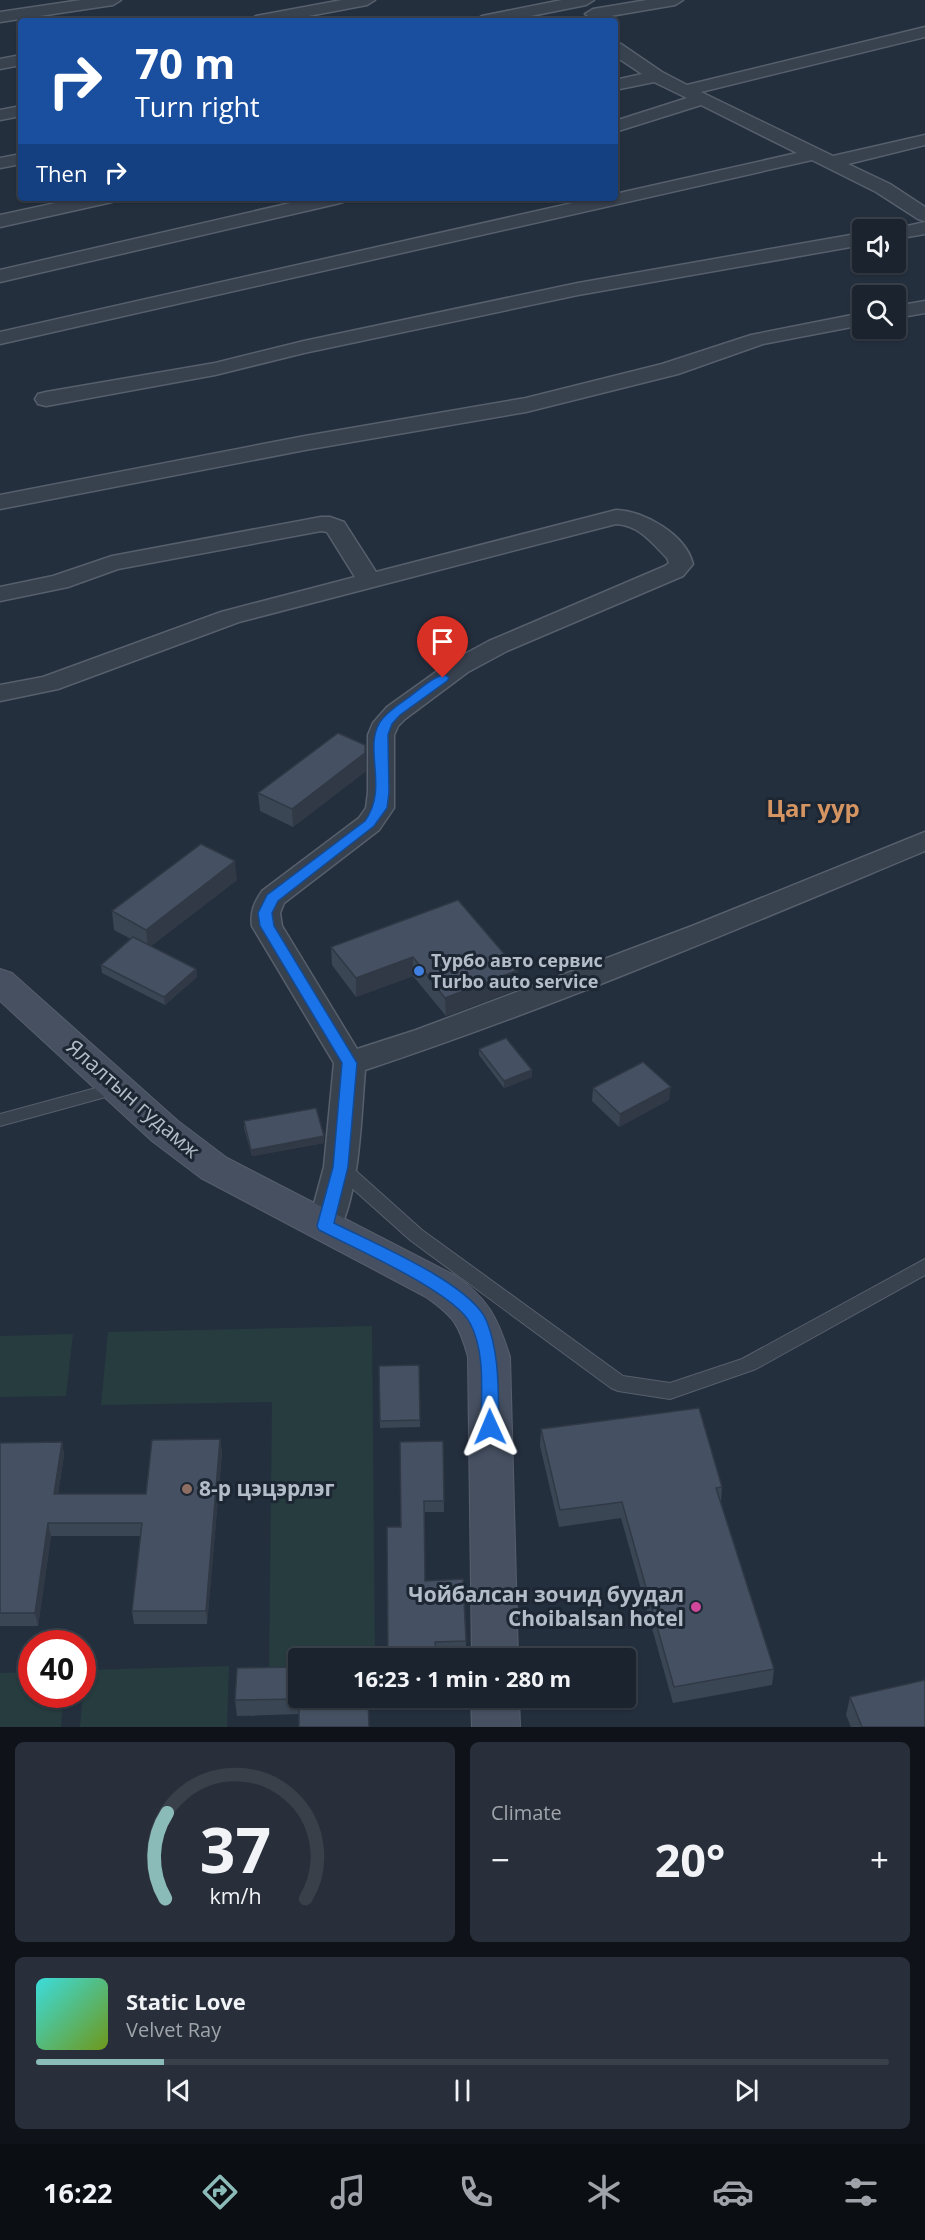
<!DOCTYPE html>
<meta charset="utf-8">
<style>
body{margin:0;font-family:"Open Sans",sans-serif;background:#282f3a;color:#f1f3f6;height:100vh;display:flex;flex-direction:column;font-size:22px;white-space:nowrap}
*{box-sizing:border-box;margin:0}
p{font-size:20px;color:#a0a4aa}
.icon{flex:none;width:33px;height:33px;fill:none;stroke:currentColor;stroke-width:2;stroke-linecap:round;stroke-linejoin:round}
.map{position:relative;height:1727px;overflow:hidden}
.drawer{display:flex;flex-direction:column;gap:15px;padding:15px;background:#0f1319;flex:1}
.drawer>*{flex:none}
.guide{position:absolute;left:18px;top:18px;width:600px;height:183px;border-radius:6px;box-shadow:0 2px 4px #0004,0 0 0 2px #39404a;background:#1a4fa0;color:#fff;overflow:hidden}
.buttons{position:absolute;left:852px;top:219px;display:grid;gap:12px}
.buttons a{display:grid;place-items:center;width:54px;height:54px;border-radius:6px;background:#1b232e;box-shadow:0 2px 4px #0004,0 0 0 2px #39404a;font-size:30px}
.speed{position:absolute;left:18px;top:1630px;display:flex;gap:12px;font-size:30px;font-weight:700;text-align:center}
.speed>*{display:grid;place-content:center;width:78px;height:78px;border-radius:50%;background:#1b232e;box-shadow:0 2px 4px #0004,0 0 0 2px #39404a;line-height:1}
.speed .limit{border:9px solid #d22;background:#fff;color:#111}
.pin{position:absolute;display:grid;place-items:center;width:51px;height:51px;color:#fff;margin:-62px -26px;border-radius:50% 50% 50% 0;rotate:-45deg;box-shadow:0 0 6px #0007}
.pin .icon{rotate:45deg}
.me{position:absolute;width:66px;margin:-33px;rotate:359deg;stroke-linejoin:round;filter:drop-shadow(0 0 4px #0008)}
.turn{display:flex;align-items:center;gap:21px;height:126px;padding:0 18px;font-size:27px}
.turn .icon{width:78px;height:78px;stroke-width:2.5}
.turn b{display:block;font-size:42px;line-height:51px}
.then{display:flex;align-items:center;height:57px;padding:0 18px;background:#0003;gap:12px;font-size:22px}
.big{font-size:45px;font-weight:700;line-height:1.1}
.drawer .widget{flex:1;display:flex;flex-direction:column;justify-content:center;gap:9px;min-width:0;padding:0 21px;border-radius:9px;background:#282f3a}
.drawer .dial{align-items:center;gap:0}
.dial svg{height:156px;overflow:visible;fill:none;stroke:#39404a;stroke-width:7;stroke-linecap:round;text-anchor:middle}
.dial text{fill:#f1f3f6;stroke:none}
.song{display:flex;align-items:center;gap:18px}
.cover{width:72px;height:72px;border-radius:9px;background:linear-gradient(135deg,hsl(180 70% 55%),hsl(80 70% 35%))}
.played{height:6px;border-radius:3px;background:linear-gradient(90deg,#8bbbb9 15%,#39404a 15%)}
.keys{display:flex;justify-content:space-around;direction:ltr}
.heat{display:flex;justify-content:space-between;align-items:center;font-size:33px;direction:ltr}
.drawer .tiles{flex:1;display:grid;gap:15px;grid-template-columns:1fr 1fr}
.widget:last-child{grid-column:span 2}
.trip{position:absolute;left:288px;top:1648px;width:348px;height:60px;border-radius:6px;background:#1b232e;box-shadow:0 2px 4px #0004,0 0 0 2px #39404a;font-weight:700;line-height:60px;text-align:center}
.tabs{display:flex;height:96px;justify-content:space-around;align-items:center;background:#0b0e12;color:#a0a4aa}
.tabs .icon{width:42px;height:42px}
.tabs .active{color:#8bbbb9}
.tabs b{font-size:27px;color:#f1f3f6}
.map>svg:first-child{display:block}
.green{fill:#263c3f}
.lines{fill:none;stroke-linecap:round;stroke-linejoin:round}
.lane-casing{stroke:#565f6c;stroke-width:2}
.street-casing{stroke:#565f6c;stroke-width:3}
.secondary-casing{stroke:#565f6c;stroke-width:2}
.lane{fill:#38414e;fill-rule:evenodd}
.street{fill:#38414e;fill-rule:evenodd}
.secondary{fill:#465061;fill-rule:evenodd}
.wall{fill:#3b4654}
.shaded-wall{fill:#303945}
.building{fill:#455162;stroke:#303945;stroke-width:1.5}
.route{fill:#1a73e8;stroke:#114b97;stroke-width:1.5}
.shop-dot{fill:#3f7fe0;stroke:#1d2633;stroke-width:2}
.education-dot{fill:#8d6e63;stroke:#1d2633;stroke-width:2}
.hotel-dot{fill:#d1479c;stroke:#1d2633;stroke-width:2}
.labels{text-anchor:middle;stroke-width:6;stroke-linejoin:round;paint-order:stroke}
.poi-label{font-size:18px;font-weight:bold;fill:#b4bcc9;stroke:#1d2633;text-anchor:start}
.near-street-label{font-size:21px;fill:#b4bcc9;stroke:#1d2633}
.near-poi-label{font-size:21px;font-weight:bold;fill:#b4bcc9;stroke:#1d2633;text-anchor:start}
.district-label{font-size:24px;font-weight:bold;fill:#d59563;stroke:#1d2633}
</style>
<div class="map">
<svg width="925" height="1727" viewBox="0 0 925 1727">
<rect width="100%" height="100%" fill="#242f3e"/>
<g class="green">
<path d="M372,1326L375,1659H298V1673H269L272,1402L101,1405L108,1332Z"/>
<path d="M73,1334L66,1396L0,1397V1336Z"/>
<path d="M229,1666L227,1727H80L85,1670Z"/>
<path d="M31,1672L32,1695H64L61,1727H0V1673Z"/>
</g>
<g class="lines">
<g class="lane-casing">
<g id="lane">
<path d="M118,1082L124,1084L126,1088L124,1092L0,1126V1114Z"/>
<path d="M340,1161L346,1162L422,1230L623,1376L670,1383L742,1359L925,1259V1275L756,1369L670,1399L618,1391L611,1388L410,1240L334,1172L331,1167L334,1162Z"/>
</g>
</g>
<g class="street-casing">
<g id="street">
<path d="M81,0H121L113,5L0,22V12Z"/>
<path d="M342,0H375L367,5L282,21H248L256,16Z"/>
<path d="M562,0H594L586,5L506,21H474L482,16Z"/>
<path d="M647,0H683L675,5L593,19L585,14L593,9Z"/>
<path d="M925,27V37L701,92L833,156L925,135V145L848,164L890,184L925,207V221L918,219L876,192L812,160L0,344V332L595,198H615V194L797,153L701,105L615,132V121L687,98L654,82L615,90V80L642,74L615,56V43L621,44L662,72L687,85Z"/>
<path d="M21,55V65L0,69V59Z"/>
<path d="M21,106V116L0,120V110Z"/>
<path d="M21,154V164L0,168V158Z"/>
<path d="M79,198H114L112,202L0,227V215Z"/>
<path d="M312,198H345L343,202L336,204L0,282V270Z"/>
<path d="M925,222V234L896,239V230H889Z"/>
<path d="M862,233V245L578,295L304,353L215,375L46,406L38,404L35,399L38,394L46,392L215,363L304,341L578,283Z"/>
<path d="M925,301V313L896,318V306Z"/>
<path d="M862,313V325L763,344L678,374L526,412L305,450L0,509V495L305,436L526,398L662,364L751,335Z"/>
<path d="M616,510C645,511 686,535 693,564L683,576L507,651L468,672L405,719L398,726L394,735V808L379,830L284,903L280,913L282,926L357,1049L416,1030L692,926L925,832V851C740,928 555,1007 365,1070C361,1117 360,1193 337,1235L325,1239L313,1235L308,1226L324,1167L334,1063L252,926C250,912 254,903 262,891L359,818L366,808L368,792V735L373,723L387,707L450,662L489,641L665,566L669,563L667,558C652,543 639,525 616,524L239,622L58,689L0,701V685L43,677L221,612L355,577L327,532L321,531L118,569L68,587L0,601V587L53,576L112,556L321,517H330L344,522L376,572Z"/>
</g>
</g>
<g class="secondary-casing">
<g id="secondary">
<path d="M0,969L12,973L178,1121L227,1158L454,1275C488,1298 498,1318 510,1357L518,1659H472L468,1357C459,1324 454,1317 426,1297L201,1178L152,1141L0,1001Z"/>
<path d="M471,1698H519L520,1727H472Z"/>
</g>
</g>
<use href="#lane" class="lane"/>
<use href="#street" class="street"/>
<use href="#secondary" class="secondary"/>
</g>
<g class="wall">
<path d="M366,771L293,827L260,811L258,793Z"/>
<path d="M237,880L151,946L196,969L197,977L165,1005L102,973L101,965L131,939L114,930L112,911Z"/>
<path d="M331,947L518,970V989L446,1016L413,976L356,997L332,965Z"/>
<path d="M479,1049L532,1070V1077L504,1088L479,1055Z"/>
<path d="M593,1088L669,1100L619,1127L592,1101Z"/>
<path d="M244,1121L324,1136V1143L252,1156L244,1128Z"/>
<path d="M419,1365L420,1427L380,1428V1421Z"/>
<path d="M541,1429L722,1487L721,1502L774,1669L772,1685L673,1703L621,1518L559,1527L540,1446Z"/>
<path d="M220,1439L222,1452L207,1624H134L132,1611L141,1536H51L38,1626H0V1443L62,1442L64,1455L58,1494H146Z"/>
<path d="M443,1441L444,1512H425V1581L466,1641V1651L436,1653L401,1527Z"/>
<path d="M237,1668L370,1727L299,1714L237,1716L235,1700Z"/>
<path d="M850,1697L925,1727H851L846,1715Z"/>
</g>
<g class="shaded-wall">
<path d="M365,745L366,771L293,827L292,809Z"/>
<path d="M235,861L237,880L148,948L146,930Z"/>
<path d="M413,957V976L356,997V978Z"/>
<path d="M196,969L197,977L165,1005L164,997Z"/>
<path d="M518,970V989L446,1016L445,998Z"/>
<path d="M532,1070V1077L504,1088V1081Z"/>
<path d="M671,1087L669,1100L619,1127L620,1114Z"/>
<path d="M324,1136V1143L252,1156L251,1150Z"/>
<path d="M220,1439L222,1452L207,1624L206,1611Z"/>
<path d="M62,1442L64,1455L56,1507L54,1494Z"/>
<path d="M48,1523L51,1536L38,1626L35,1613Z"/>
</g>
<g class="building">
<path d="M338,733L365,745V753L292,809L258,793Z"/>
<path d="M201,844L235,861L146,930L112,911Z"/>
<path d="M458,900L518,970L445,998L413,957L356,978L331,947Z"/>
<path d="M133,937L196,969L164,997L101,965Z"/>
<path d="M506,1038L532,1070L504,1081L479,1049Z"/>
<path d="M643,1062L671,1087L620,1114L593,1088Z"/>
<path d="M316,1108L324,1136L251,1150L244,1121Z"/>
<path d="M419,1365L420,1420L380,1421L379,1366Z"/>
<path d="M699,1408L722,1487L716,1488L774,1669L674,1687L622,1502L560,1510L541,1429Z"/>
<path d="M220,1439L206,1611H132L142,1523H48L35,1613H0V1443L62,1442L54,1494H146L152,1440Z"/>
<path d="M443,1441L444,1501H424L425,1581L463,1579L466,1641L435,1642L436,1659H388L387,1527H401L400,1442Z"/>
<path d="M298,1667V1698H368L369,1727H299V1699L235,1700L237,1668Z"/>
<path d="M925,1680V1727H862L850,1697Z"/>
</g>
<path class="route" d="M443,675L447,676L449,678L447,681L400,715L392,724L388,735L389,792L387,808L374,826L278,901L272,913L274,926L357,1063L348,1167L334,1223C371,1242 473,1284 487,1322C500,1356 498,1392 499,1427L496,1432L490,1434L484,1432L481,1427C481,1394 486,1353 470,1323C454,1292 354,1248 319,1230L317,1226L333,1167L342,1063L260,926L258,913L267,895L365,821C389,788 363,749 380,722C387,712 398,705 408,698C419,690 431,678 443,675Z"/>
<circle class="shop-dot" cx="419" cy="971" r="6"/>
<circle class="education-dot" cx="187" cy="1489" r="6"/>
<circle class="hotel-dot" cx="696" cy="1607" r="6"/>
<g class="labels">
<g class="poi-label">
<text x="431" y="967">Турбо авто сервис<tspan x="431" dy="21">Turbo auto service</tspan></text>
</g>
<g class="near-street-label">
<text transform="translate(133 1099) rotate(41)" y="7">Ялалтын гудамж</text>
</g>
<g class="near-poi-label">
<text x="199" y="1496">8-р цэцэрлэг</text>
<text x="684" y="1602" text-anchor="end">Чойбалсан зочид буудал<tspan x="684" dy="24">Choibalsan hotel</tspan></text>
</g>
<g class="district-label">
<text x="813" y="817">Цаг уур</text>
</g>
</g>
</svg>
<div class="buttons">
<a><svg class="icon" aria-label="sound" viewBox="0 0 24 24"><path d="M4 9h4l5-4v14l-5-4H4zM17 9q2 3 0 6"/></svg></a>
<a><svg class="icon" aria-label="search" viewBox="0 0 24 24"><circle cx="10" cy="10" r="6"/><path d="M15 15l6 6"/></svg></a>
</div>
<div class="speed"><div class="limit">40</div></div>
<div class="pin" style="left:443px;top:678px;background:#d93025"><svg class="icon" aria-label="arrive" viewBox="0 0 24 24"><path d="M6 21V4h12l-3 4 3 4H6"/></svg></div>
<svg class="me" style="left:490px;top:1427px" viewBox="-20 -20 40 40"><path d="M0-17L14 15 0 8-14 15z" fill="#1a73e8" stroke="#fff" stroke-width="4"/></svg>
<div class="trip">16:23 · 1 min · 280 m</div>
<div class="guide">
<div class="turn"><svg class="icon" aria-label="right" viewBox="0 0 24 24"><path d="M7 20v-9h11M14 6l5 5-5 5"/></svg><div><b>70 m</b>Turn right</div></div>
<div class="then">Then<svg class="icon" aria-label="right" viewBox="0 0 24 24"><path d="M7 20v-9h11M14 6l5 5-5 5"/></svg></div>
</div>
</div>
<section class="drawer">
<div class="tiles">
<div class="widget dial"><svg viewBox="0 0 100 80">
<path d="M14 69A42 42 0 1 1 86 69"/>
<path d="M14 69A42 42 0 0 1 15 25" stroke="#8bbbb9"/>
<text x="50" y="56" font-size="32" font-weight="700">37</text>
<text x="50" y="72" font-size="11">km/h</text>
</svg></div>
<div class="widget"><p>Climate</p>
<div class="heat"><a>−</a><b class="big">20°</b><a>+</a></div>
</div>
<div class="widget">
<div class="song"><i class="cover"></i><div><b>Static Love</b><p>Velvet Ray</p></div></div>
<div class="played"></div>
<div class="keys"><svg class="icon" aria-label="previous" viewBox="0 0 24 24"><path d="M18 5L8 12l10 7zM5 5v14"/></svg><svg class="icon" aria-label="pause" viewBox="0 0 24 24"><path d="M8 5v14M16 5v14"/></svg><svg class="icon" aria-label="next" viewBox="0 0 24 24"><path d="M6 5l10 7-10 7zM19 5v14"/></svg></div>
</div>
</div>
</section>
<nav class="tabs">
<b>16:22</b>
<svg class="icon active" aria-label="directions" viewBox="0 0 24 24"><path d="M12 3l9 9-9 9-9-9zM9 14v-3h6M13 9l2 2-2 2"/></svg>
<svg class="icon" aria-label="music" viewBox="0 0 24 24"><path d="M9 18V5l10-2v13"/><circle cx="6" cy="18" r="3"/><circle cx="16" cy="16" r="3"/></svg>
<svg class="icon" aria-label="phone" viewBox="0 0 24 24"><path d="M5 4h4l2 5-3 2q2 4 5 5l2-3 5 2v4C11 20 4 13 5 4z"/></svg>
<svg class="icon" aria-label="climate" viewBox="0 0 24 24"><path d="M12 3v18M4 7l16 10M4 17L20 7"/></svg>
<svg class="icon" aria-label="car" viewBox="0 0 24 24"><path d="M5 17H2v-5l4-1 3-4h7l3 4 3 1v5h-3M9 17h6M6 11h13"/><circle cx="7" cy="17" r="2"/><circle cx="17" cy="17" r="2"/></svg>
<svg class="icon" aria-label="filters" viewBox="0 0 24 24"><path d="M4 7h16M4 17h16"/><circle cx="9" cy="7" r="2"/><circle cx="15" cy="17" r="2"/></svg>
</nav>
